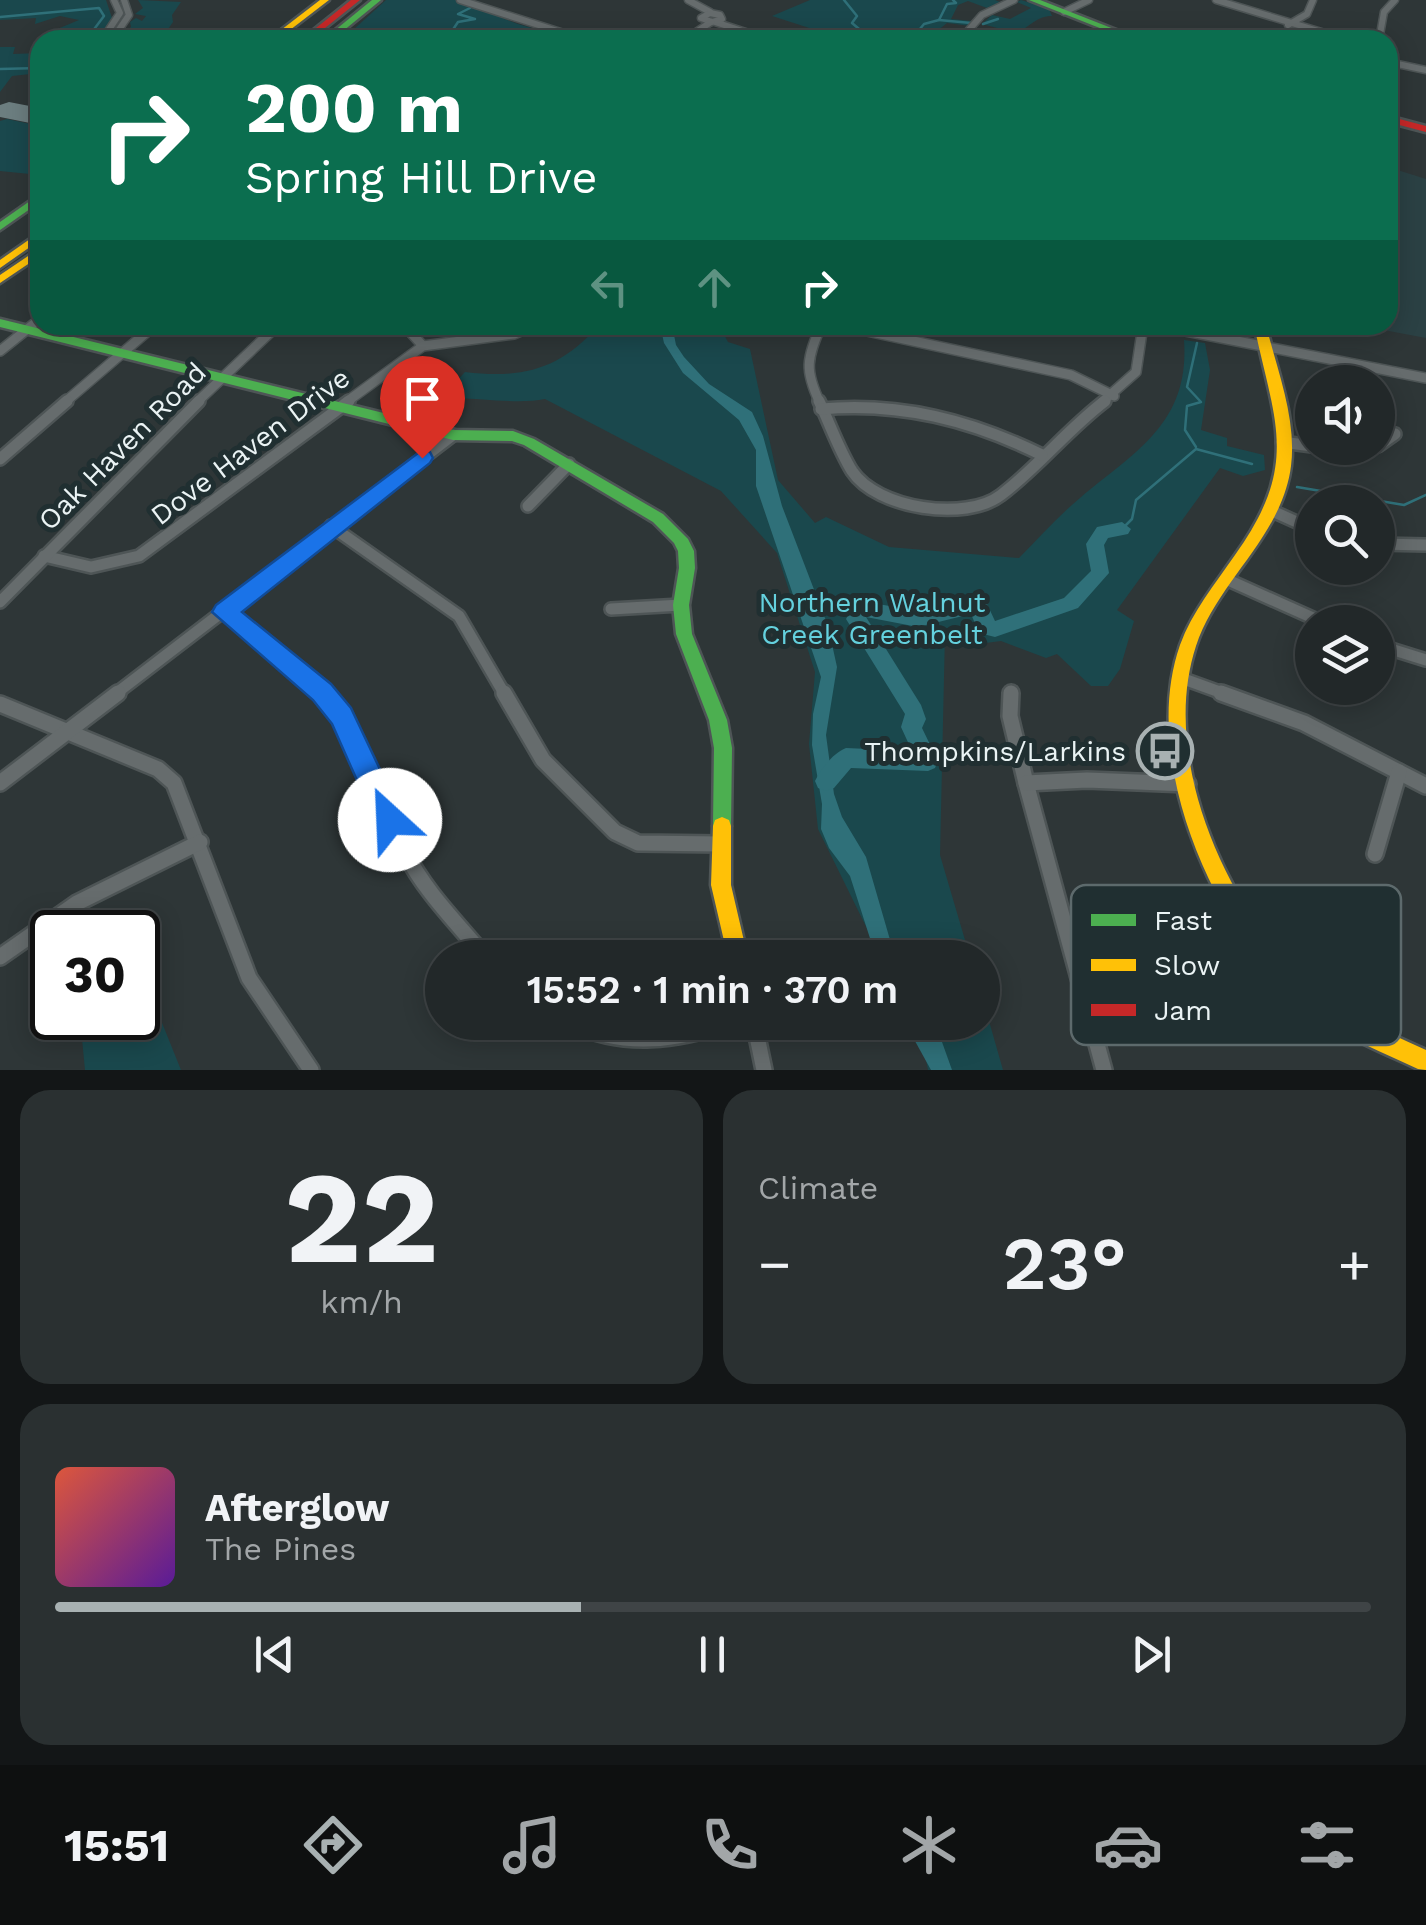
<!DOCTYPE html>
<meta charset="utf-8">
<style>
body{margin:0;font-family:"Work Sans",sans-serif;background:#2a3031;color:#f1f3f6;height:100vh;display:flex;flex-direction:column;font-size:38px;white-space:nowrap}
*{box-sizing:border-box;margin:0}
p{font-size:32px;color:#a2a6a8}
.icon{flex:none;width:55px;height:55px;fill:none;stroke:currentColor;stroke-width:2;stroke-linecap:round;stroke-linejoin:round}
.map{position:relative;height:1070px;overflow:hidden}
.sheet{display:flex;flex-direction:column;gap:20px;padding:20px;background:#131617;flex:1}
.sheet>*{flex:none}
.hud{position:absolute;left:30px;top:30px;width:1368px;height:305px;border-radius:30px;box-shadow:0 5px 25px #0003,0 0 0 2px #3f4446;background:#0b6e4f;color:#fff;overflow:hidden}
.tools{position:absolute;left:1295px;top:365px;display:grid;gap:20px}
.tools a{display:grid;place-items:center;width:100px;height:100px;border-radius:50%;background:#222829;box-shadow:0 5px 25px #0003,0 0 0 2px #3f4446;font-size:50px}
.speed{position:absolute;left:30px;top:910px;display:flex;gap:20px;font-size:50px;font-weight:700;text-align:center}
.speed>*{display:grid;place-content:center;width:130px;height:130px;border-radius:50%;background:#222829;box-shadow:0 5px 25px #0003,0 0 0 2px #3f4446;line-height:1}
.speed .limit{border:5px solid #111;border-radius:15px;background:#fff;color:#111}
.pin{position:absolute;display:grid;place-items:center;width:85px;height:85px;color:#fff;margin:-102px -42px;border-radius:50% 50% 50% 0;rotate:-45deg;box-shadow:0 0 10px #0007}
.pin .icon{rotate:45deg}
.me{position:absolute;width:110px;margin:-55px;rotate:335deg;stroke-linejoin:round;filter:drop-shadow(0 0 8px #0008)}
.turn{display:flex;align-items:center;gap:35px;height:210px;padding:0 50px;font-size:45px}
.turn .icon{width:130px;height:130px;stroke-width:2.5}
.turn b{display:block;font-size:70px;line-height:85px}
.lanes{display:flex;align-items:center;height:95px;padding:0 50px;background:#0003;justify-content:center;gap:50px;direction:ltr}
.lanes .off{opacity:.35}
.big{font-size:75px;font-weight:600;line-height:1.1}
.sheet .widget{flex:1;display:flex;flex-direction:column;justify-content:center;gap:15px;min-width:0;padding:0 35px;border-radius:30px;background:#2a3031}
.sheet .dial{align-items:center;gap:0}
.dial b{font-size:130px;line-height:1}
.song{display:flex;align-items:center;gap:30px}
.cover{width:120px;height:120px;border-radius:15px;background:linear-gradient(135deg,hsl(10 70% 55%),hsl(270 70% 35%))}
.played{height:10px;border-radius:5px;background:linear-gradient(90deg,#a8b1b2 40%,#3f4446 40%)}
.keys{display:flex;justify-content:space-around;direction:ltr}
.heat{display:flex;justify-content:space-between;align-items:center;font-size:55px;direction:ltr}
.sheet .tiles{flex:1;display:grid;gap:20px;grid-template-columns:1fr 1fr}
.widget:last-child{grid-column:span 2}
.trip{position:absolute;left:425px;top:940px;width:575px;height:100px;border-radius:50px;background:#222829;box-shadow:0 5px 25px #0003,0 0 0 2px #3f4446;font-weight:600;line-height:100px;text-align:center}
.dock{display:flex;height:160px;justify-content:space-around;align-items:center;background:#0e1010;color:#a2a6a8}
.dock .icon{width:70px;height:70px}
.dock .active{color:#a8b1b2}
.dock b{font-size:45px;color:#f1f3f6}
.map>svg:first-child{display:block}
.built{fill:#2b4144}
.green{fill:#1a484d}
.water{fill:#2f7079}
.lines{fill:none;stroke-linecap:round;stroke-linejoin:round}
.stream{stroke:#2f7079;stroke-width:2.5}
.river{fill:#2f7079;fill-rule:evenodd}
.building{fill:#6c7e80}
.street-far3-casing{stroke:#4e5556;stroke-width:9}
.street-far2-casing{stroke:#4e5556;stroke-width:12}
.street-far1-casing{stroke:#4e5556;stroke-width:16}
.street-casing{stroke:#4e5556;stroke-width:20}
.fast-casing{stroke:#4e5556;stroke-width:5}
.slow-casing{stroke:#4e5556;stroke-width:5}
.jam-casing{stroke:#4e5556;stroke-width:5}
.street-far3{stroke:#666c6d;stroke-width:6}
.street-far2{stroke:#666c6d;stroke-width:9}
.street-far1{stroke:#666c6d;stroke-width:11}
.street{stroke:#666c6d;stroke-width:15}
.fast{fill:#4caf50;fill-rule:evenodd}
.slow{fill:#ffc107;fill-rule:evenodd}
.jam{fill:#c62828;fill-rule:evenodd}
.route{fill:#1a73e8;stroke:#114b97;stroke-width:2.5}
.labels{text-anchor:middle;stroke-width:10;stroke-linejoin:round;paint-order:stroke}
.street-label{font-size:28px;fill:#eaf3f4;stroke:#202f31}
.park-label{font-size:28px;fill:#64d1de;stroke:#202f31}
.poi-label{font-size:28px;fill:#eaf3f4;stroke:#202f31;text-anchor:end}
.key{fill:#202f31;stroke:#5d6a6c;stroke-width:2.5}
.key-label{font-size:28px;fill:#eaf3f4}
</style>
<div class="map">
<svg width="1426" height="1070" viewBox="0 0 1426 1070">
<rect width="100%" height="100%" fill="#2e3637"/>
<path class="built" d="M1388,167L1426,179V338L1357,325H1388Z"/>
<g class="green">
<path d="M0,0H106L112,18L97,40H65L70,30H55L79,20L60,16L35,24L36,18L0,20Z"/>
<path d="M138,0L181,2L172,15L173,22L162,38L126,40L123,33L131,27L130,22L136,18L142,21L146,16L135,14L143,8Z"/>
<path d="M386,0H456L518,24L573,40H342Z"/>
<path d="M810,0H995L1000,2L987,8L968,1L958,5L951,19L972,21L970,26L947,23L926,40H825L831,35L772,16Z"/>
<path d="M1021,0L1049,9L1052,16C1029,16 1025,40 989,40L1001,29L982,24L992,15L1010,19L1031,8L1017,2Z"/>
<path d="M0,47H15L13,54L40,53V73L12,76L0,92Z"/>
<path d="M7,119L40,126V175L0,171V121Z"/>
<path d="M599,325H719L728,342L750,349L778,480L815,523L826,517L889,547L1019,558C1039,538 1058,516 1080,498C1136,451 1190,423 1184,340L1205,343L1210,370L1201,430L1227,438V446L1264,455L1265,470L1243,476L1220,468L1117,610L1134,621L1120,669L1108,686H1091L1057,654L1046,658L1001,641L978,644L945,633L940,855L970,957H881L818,829L809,744L815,672L777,553L721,491L545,399C521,404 484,399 457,398L451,387L465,372C521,379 560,370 599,325Z"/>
<path d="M142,973L181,1070H85L80,1018H138V975Z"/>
<path d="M983,1000L1003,1070H928L923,1044L912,1023L982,1022Z"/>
</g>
<g class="water">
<path d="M660,325H672L676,345L684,357L709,384L752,412L763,436L782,506L828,626L837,667L826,735L834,794L842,817L866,857L895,957H876L850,876L829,848L821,829L822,804L812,745L813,714L821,677L756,486V450L739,420L683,373L664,343Z"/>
<path d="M905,1023H925L942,1042L952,1070H931Z"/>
</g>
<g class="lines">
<g class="stream">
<path d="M844,0L857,16L852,23L872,40"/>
<path d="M0,17L99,8L104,16L86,40"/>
<path d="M939,20L971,23"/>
<path d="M983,24L998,19"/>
<path d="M446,40L458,22L475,19L458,14L470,8"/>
<path d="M911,40L924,24L939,20L947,4L956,3L953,0"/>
<path d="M0,69L40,68"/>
<path d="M1196,447L1185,430L1187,406L1201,402L1187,387L1197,343"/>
<path d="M1297,487L1404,505L1426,495"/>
<path d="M1122,529L1132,519L1136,500L1196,449L1252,464"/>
</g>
<path class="river" d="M1122,522L1131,529L1128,534L1108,538L1104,545L1109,573L1078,608L995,637L979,633L971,614L918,627L866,617L921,705L926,719L922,728L938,761L935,768L928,771L851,768L834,788L826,791L818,788L815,781C821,769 833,753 846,748L912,751L901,727L905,714L846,619L854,604L861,601L918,611L971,598L987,604L995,621L1064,598L1091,571L1086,544L1097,527Z"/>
</g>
<path class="building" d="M9,102L40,108V125L0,117V105Z"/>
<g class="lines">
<g class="street-far3-casing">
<g id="street-far3">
<path d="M460,0L570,35"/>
<path d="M688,0L710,12"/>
<path d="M1216,0L1348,40"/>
<path d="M1064,12L1089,0"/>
<path d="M710,13L720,15L722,19L712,22L701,18Z"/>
<path d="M715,22L770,40"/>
<path d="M1288,25L1307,14L1313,0"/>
<path d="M102,40L120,13L114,0"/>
<path d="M112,40L129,15L124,0"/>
<path d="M684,40L711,22"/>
<path d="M960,40L982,15L1014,0"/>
<path d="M1379,40L1384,12L1395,0"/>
<path d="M1388,62L1426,70"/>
</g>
</g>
<g class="street-far2-casing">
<g id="street-far2">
<path d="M404,325L423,346"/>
<path d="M839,325L1071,375L1114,396"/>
<path d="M1155,325L1426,378"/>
<path d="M0,351L40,319"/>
<path d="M64,403L155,325"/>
<path d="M196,403L278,325"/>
<path d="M345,403L423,346L514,334L535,325"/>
<path d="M820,403C804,369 807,360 821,325"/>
<path d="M1101,403L1136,372L1143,325"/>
</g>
</g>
<g class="street-far1-casing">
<g id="street-far1">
<path d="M819,401C830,424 839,450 852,471C877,509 966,522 1001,495C1038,467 1068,429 1105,401"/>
<path d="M821,409C900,402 971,420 1042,455"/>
<path d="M1282,442L1312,446"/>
<path d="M1378,446L1395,434"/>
<path d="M1323,448H1373"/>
<path d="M0,459L67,401"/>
<path d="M528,506L569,464"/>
<path d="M1270,510L1312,529"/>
<path d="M331,526L459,616L505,695"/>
<path d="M1378,544L1426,545"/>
<path d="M44,556L91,567L139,556L349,401"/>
<path d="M1228,580L1322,622"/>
<path d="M0,602L199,401"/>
<path d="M611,609L681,605"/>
<path d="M225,612L325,695"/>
<path d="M1378,645L1426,660"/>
<path d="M1181,678L1228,695"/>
<path d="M114,695L453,435"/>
</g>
</g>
<g class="street-casing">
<g id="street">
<path d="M323,693C361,739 378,799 405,852C425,892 458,924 486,958"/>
<path d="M504,693L543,760L615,832L638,843L720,844"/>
<path d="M1011,693L1010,716L1026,783L1104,1070"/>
<path d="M1221,693L1304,723L1426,786"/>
<path d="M0,704L158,769L174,783L249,978L311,1070"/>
<path d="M0,783L118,693"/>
<path d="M1026,783L1087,780L1188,784"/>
<path d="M1375,854L1399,772"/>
<path d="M0,957L77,903L200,842"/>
<path d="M569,1022C625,1049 677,1040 734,1022"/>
<path d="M754,1022L764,1070"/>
</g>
</g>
<g class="fast-casing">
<g id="fast">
<path d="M372,0H381L332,40H323Z"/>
<path d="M1029,0H1040L1142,40H1130Z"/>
<path d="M40,194V202L0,230V222Z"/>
<path d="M0,319L453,430L513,431L534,439L663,514L688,539L694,551L695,568L689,605L692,634L727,720L732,748L731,826L729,832L722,835L715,832L713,826L714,748L709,720L676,634L673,605L679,568L678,551L674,543L653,522L524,445L512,441L453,440L0,327Z"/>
</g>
</g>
<g class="slow-casing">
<g id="slow">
<path d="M320,0H329L277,40H268Z"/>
<path d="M40,232V240L0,268V260Z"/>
<path d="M40,248V256L0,283V275Z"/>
<path d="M1254,325H1266C1277,370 1297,419 1291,466C1282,537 1218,580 1196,646C1160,755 1223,901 1302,978C1336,1011 1383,1030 1426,1050V1070L1418,1069C1373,1048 1323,1029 1287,993C1208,914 1141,756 1180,645C1192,612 1215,584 1235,555C1300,464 1275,424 1254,325Z"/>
<path d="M722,817L729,820L731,826V885L748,958H728L711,885L713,826L715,820Z"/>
</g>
</g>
<g class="jam-casing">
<g id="jam">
<path d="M351,0H360L310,40H301Z"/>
<path d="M1388,116L1426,126V132L1388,122Z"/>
</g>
</g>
<use href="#street-far3" class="street-far3"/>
<use href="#street-far2" class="street-far2"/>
<use href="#street-far1" class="street-far1"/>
<use href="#street" class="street"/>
<use href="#fast" class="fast"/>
<use href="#slow" class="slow"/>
<use href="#jam" class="jam"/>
</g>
<path class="route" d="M422,450L430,452L433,458L430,463L242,612L331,684L351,708L404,820L400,830L390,834L379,830L332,724L313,700L212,612L216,605Z"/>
<defs>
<g id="bus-ring" transform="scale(2.875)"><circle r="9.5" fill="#202f31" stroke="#a8b1b2" stroke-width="1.5"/><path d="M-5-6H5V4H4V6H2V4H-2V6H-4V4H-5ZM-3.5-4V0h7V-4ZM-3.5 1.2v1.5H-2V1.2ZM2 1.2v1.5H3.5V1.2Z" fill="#a8b1b2"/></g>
</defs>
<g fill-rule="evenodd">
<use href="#bus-ring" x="1165" y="751"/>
</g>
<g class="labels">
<g class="street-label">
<text transform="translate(122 446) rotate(-45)" y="10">Oak Haven Road</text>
<text transform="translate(250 446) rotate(-37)" y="10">Dove Haven Drive</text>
</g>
<g class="park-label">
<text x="872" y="612">Northern Walnut<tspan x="872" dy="32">Creek Greenbelt</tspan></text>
</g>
<g class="poi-label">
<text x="1126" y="761">Thompkins/Larkins</text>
</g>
</g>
<rect x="1071" y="885" width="330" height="160" rx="15" class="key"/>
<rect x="1091" y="914" width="45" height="12" fill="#4caf50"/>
<rect x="1091" y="959" width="45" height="12" fill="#ffc107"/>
<rect x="1091" y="1004" width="45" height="12" fill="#c62828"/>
<g class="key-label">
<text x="1154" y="930">Fast</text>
<text x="1154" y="975">Slow</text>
<text x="1154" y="1020">Jam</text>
</g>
</svg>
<div class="tools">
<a><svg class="icon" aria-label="sound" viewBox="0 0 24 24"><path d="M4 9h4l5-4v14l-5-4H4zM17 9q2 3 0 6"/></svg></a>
<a><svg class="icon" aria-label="search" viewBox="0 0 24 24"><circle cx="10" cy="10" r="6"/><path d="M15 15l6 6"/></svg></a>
<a><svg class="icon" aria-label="layers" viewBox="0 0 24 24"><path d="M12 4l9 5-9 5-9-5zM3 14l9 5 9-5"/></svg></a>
</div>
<div class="speed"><div class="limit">30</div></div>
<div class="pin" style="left:422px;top:458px;background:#d93025"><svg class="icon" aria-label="arrive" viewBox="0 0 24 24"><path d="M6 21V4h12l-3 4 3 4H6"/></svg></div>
<svg class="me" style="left:390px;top:820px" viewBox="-20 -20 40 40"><circle r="19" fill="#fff"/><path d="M0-13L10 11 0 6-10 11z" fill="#1a73e8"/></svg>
<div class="trip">15:52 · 1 min · 370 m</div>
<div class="hud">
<div class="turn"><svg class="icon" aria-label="right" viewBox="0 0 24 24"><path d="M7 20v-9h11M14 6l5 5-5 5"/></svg><div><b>200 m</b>Spring Hill Drive</div></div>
<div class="lanes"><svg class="icon off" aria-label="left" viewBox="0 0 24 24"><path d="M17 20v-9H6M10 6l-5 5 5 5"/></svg><svg class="icon off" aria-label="ahead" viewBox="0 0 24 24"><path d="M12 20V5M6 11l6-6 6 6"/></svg><svg class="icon" aria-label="right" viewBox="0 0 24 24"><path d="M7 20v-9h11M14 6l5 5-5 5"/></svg></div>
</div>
</div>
<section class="sheet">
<div class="tiles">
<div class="widget dial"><b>22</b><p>km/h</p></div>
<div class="widget"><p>Climate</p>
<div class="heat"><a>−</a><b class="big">23°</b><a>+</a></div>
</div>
<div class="widget">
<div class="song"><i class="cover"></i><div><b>Afterglow</b><p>The Pines</p></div></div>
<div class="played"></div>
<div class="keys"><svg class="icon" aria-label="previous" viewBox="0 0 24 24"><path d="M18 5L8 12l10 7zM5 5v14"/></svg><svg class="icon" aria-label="pause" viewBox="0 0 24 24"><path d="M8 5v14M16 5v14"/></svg><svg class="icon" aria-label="next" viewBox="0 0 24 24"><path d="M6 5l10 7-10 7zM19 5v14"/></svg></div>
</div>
</div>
</section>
<nav class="dock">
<b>15:51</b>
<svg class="icon active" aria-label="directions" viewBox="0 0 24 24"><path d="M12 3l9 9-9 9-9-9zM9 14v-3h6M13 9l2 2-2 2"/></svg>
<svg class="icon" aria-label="music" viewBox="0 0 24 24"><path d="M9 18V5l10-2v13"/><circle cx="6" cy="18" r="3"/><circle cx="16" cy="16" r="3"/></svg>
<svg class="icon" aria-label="phone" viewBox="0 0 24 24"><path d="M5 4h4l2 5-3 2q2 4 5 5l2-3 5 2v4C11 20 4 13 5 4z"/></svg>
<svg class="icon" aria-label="climate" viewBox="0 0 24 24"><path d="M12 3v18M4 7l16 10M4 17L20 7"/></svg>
<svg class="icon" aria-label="car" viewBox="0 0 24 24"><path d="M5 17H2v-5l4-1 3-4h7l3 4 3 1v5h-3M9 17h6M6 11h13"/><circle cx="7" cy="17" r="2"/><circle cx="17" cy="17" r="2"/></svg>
<svg class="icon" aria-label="filters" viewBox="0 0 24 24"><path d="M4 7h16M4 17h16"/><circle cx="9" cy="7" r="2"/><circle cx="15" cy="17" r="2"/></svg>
</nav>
